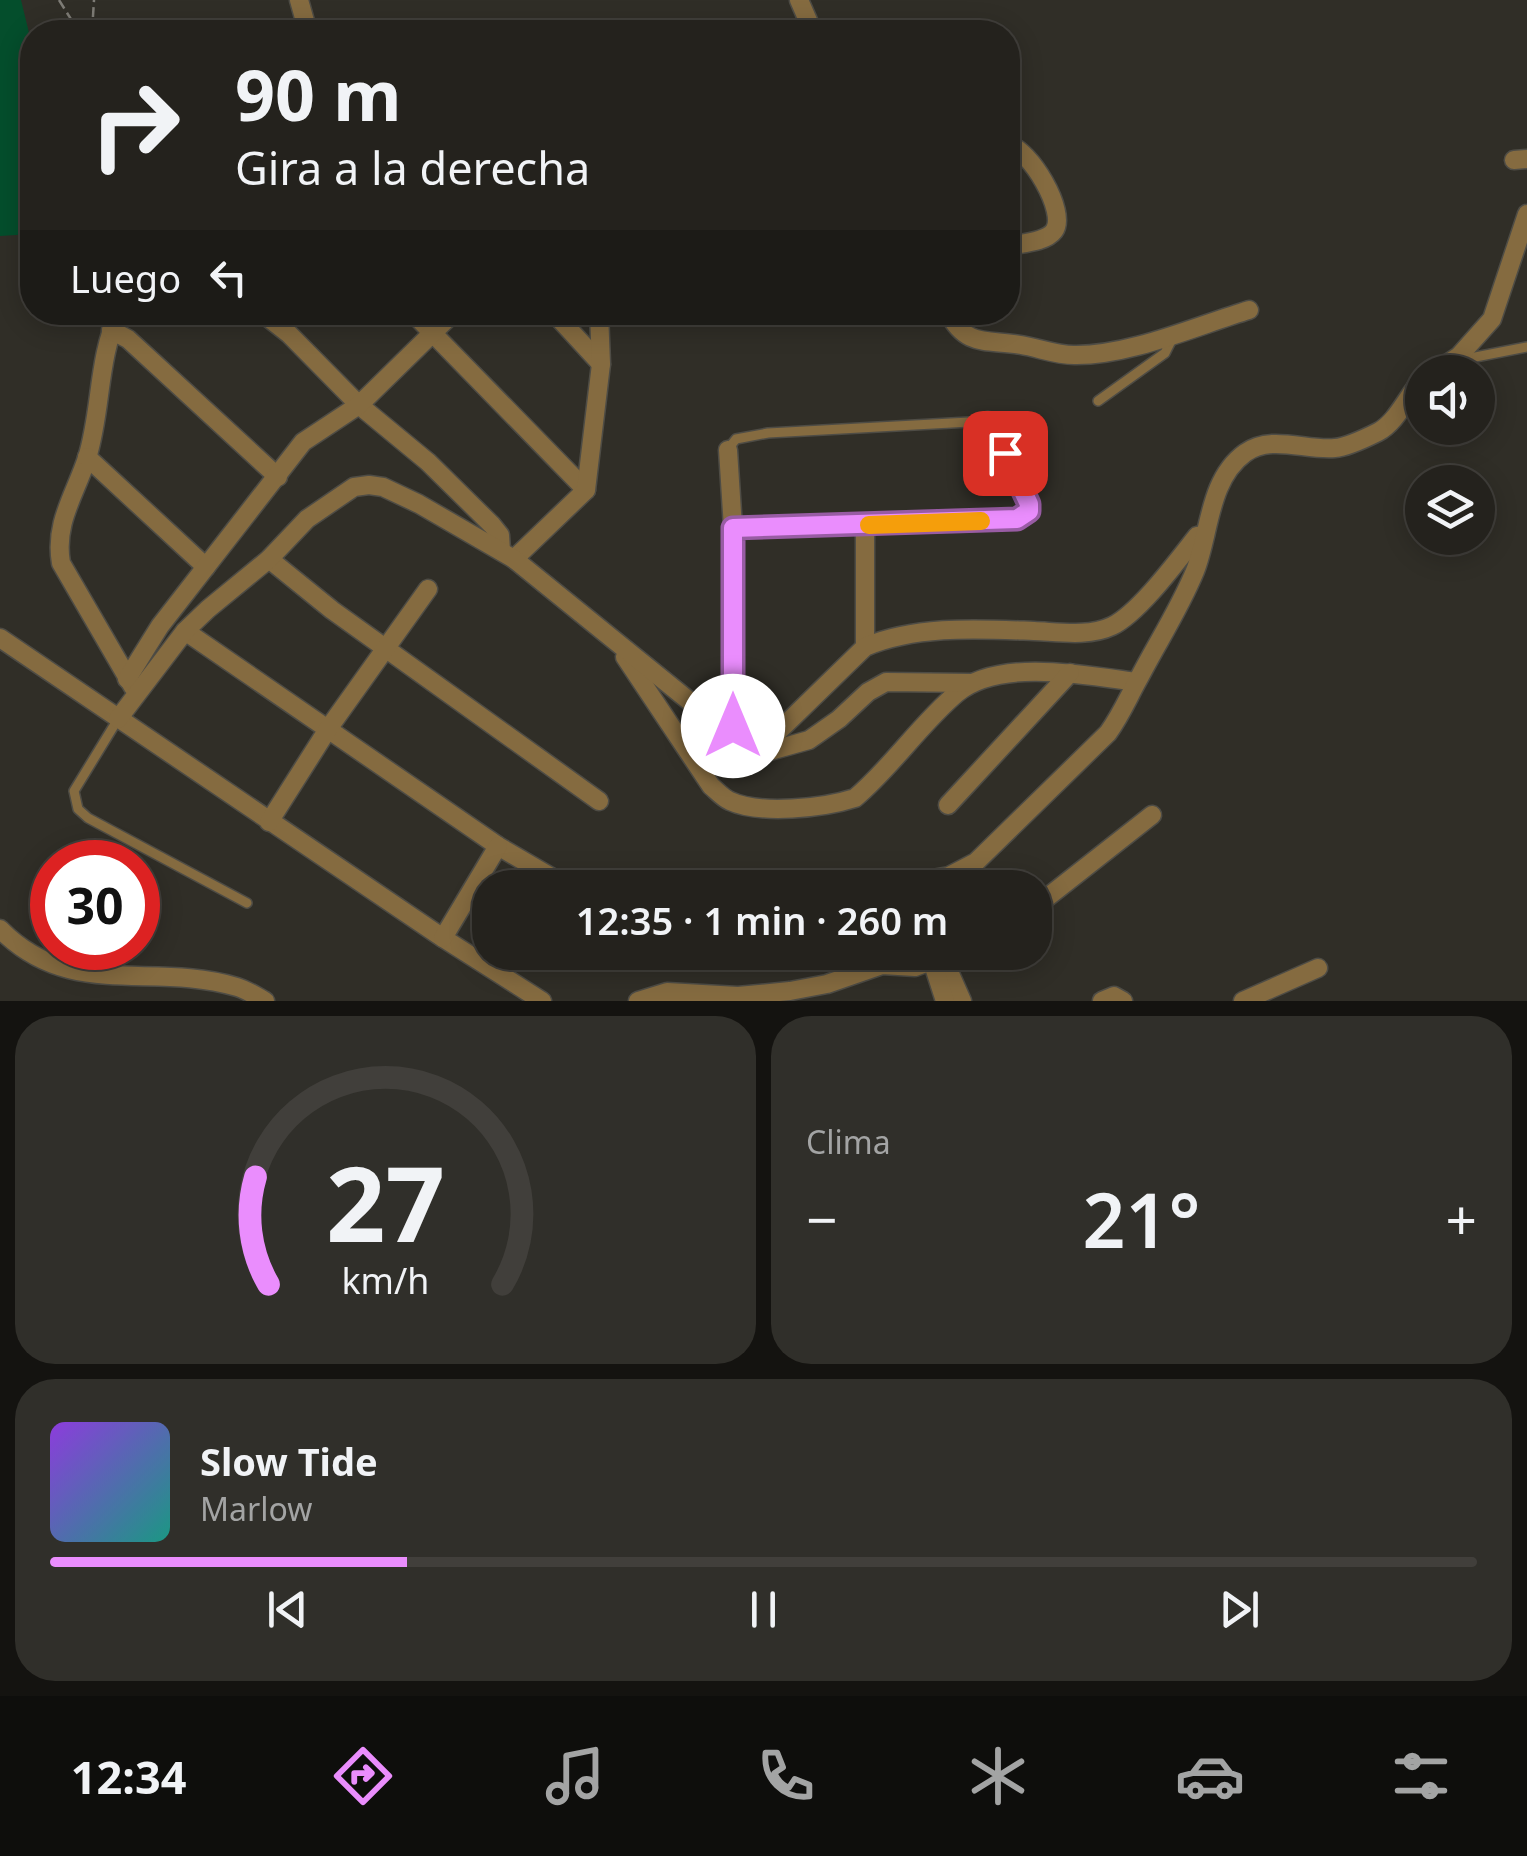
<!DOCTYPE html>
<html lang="es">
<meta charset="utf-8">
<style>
body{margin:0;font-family:"Noto Sans",sans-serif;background:#302f2a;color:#f1f3f6;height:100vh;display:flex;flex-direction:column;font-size:38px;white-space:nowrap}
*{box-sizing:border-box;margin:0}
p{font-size:32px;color:#a3a4a4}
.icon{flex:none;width:55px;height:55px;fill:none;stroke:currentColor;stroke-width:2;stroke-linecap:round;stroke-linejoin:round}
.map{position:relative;height:1001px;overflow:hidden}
.drawer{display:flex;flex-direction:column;gap:15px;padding:15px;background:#141310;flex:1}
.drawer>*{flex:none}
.banner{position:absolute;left:20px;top:20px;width:1000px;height:305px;border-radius:40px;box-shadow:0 5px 25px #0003,0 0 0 2px #413f3b;background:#24221d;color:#f1f3f6;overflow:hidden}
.controls{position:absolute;left:1405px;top:355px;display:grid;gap:20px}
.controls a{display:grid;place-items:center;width:90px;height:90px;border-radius:50%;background:#24221d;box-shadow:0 5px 25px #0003,0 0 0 2px #413f3b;font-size:50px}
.speed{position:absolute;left:30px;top:840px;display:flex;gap:20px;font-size:50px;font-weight:700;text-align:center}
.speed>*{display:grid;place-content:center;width:130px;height:130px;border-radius:50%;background:#24221d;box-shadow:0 5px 25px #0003,0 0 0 2px #413f3b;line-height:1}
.speed .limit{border:15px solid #d22;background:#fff;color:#111}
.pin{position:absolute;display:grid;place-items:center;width:85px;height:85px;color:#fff;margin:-42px;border-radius:20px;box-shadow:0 5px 15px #0006}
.me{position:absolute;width:110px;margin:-55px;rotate:0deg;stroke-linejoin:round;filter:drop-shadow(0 0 8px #0008)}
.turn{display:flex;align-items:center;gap:35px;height:210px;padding:0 50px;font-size:45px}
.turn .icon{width:130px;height:130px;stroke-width:2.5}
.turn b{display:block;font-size:70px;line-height:85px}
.then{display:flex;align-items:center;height:95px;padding:0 50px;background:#0003;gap:20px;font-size:38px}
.big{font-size:75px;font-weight:600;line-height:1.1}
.drawer .widget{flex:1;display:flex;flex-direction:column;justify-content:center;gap:15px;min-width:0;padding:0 35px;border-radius:40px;background:#302f2a}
.drawer .dial{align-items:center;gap:0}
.dial svg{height:260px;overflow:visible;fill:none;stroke:#413f3b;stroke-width:7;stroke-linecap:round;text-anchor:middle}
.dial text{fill:#f1f3f6;stroke:none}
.song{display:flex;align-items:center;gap:30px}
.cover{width:120px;height:120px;border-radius:15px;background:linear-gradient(135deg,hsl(270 70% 55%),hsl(170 70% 35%))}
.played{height:10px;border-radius:5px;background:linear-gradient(90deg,#ea8dfd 25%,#413f3b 25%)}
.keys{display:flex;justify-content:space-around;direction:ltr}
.heat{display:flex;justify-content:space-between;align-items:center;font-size:55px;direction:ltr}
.drawer .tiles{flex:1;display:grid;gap:15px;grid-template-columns:1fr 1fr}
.widget:last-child{grid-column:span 2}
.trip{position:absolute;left:472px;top:870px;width:580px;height:100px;border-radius:40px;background:#24221d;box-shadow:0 5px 25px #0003,0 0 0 2px #413f3b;font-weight:600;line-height:100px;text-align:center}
.dock{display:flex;height:160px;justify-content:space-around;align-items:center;background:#0e0e0c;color:#a3a4a4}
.dock .icon{width:70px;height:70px}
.dock .selected{color:#ea8dfd}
.dock b{font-size:45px;color:#f1f3f6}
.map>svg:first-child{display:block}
.green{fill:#044e2c}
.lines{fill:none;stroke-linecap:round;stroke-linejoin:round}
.service-casing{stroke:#4e4c45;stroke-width:12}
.minor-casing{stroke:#4e4c45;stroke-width:21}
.path{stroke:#7e7c76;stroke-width:2.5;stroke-dasharray:10 5;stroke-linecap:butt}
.service{stroke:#856b40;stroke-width:9}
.minor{stroke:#856b40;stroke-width:18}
.route-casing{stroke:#985ca4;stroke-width:25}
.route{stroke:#ea8dfd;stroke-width:18}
.slow{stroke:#f59e0b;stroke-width:18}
</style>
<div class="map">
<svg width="1527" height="1001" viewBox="0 0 1527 1001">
<rect width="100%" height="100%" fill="#302e27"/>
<path class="green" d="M0,0H21L32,45V234L0,236Z"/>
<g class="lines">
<g class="service-casing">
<g id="service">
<path d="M1460,360L1527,347"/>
<path d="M1098,401L1165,353L1174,335"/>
<path d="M728,449L736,439L768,433L988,421"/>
<path d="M118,719L74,791L78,809L88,818L247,903"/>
</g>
</g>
<g class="minor-casing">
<g id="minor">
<path d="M299,0L308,32"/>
<path d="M799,0L813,32"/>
<path d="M1008,145C1029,148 1068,212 1054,231C1045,243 1020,243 1008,246"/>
<path d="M1514,160L1527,159"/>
<path d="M119,312C97,360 102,410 87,458C75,495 54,523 61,563L133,687"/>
<path d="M261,312L289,334L359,405L428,462L492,525L500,535L501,551"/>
<path d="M412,312L586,490"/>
<path d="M553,312L601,364"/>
<path d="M948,312C966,348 987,339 1021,345C1039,348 1056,355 1074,355C1129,356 1196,326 1249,310"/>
<path d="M111,330L128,339L278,477"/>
<path d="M1435,372L1459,356L1492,319L1527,214"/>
<path d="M728,450L733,528V758"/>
<path d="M87,457L206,567"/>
<path d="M865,525V647"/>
<path d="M733,528L1003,521L1025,516L1029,505L988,421"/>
<path d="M269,559L332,610L599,801"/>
<path d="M514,559L586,490L601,364L599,312"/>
<path d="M185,631L498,846L570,888"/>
<path d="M0,638L443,938L542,1001"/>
<path d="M625,657L711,786C717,791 723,798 730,801C760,815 824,808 855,798C892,767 920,724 957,693C999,658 1086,675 1136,682"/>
<path d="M127,679L160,626L303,442L359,405L454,312"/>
<path d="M118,719L185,631L208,609L269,559L307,519L354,487L369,485L383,487L419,504L514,559L693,704L719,743L733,758L740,761L755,754L865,647C917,625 979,629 1034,631C1059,632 1089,637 1112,626C1139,613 1178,560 1197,536L1205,535"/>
<path d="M763,747L770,751L809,740L839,719L868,692L886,682L972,683"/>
<path d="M948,805L1070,673"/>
<path d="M269,822L328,729L428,589"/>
<path d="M882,888L949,876L976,862L1108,733C1121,715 1128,698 1138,680C1157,643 1179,610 1195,571C1210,534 1208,480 1245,453C1271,434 1306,451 1335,448C1348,447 1366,438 1378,432C1397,422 1407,396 1422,380"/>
<path d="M1035,907L1152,815"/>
<path d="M0,929C71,1001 151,961 237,987C247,990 256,996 265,1001"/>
<path d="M443,938L498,846"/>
<path d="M943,958L962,1001"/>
<path d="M932,961L945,1001"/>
<path d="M638,1001L667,992L738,996L790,991L827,984L882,965L915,967L954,952"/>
<path d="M1102,1001L1114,996L1123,1001"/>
<path d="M1243,1001L1318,968"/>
</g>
</g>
<g class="path">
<path d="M59,0L79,32"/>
<path d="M92,32L94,0"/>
</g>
<use href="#service" class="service"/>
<use href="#minor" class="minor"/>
</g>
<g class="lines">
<g class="route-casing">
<path id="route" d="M733,726V528L1017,519L1029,511V504L1005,453"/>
</g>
<use href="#route" class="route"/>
<path class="slow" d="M869,525L981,521"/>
</g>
</svg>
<div class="controls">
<a><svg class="icon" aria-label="sound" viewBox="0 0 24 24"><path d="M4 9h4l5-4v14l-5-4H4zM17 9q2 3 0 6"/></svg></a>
<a><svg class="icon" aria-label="layers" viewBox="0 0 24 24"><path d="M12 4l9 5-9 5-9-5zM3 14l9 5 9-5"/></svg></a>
</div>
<div class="speed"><div class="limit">30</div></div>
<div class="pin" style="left:1005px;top:453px;background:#d93025"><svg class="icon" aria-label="arrive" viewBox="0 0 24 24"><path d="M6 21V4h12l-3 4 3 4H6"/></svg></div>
<svg class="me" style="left:733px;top:726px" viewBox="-20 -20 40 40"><circle r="19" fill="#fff"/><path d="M0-13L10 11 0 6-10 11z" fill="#ea8dfd"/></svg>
<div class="trip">12:35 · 1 min · 260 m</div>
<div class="banner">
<div class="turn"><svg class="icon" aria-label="right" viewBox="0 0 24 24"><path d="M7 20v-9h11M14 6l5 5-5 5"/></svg><div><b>90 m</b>Gira a la derecha</div></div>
<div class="then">Luego<svg class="icon" aria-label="left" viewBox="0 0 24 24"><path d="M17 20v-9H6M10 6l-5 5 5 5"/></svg></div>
</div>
</div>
<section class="drawer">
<div class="tiles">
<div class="widget dial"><svg viewBox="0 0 100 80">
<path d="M14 69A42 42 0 1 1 86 69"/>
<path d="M14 69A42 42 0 0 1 10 36" stroke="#ea8dfd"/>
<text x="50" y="56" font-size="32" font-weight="700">27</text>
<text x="50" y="72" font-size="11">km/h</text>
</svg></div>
<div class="widget"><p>Clima</p>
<div class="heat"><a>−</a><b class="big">21°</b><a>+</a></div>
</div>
<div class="widget">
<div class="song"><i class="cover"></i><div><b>Slow Tide</b><p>Marlow</p></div></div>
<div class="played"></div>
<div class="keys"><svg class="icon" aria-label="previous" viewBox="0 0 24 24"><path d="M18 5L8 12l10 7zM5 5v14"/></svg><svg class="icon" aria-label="pause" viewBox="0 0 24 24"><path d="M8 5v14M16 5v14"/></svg><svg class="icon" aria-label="next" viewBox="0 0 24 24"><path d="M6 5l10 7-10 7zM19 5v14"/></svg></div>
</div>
</div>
</section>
<nav class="dock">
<b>12:34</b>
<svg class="icon selected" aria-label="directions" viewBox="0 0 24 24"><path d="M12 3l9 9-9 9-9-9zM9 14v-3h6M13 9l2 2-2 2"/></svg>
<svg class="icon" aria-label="music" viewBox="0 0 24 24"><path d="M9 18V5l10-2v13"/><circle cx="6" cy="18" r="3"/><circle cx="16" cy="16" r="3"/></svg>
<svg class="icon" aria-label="phone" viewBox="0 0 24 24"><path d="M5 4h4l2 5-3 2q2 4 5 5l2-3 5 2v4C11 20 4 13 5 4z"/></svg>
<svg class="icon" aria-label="climate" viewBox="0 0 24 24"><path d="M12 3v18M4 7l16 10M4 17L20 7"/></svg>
<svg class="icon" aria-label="car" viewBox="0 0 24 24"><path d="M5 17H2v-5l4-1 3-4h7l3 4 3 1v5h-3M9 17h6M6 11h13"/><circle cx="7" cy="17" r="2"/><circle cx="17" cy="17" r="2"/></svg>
<svg class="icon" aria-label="filters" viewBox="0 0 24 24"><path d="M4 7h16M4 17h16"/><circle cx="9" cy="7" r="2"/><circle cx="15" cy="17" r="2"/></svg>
</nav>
